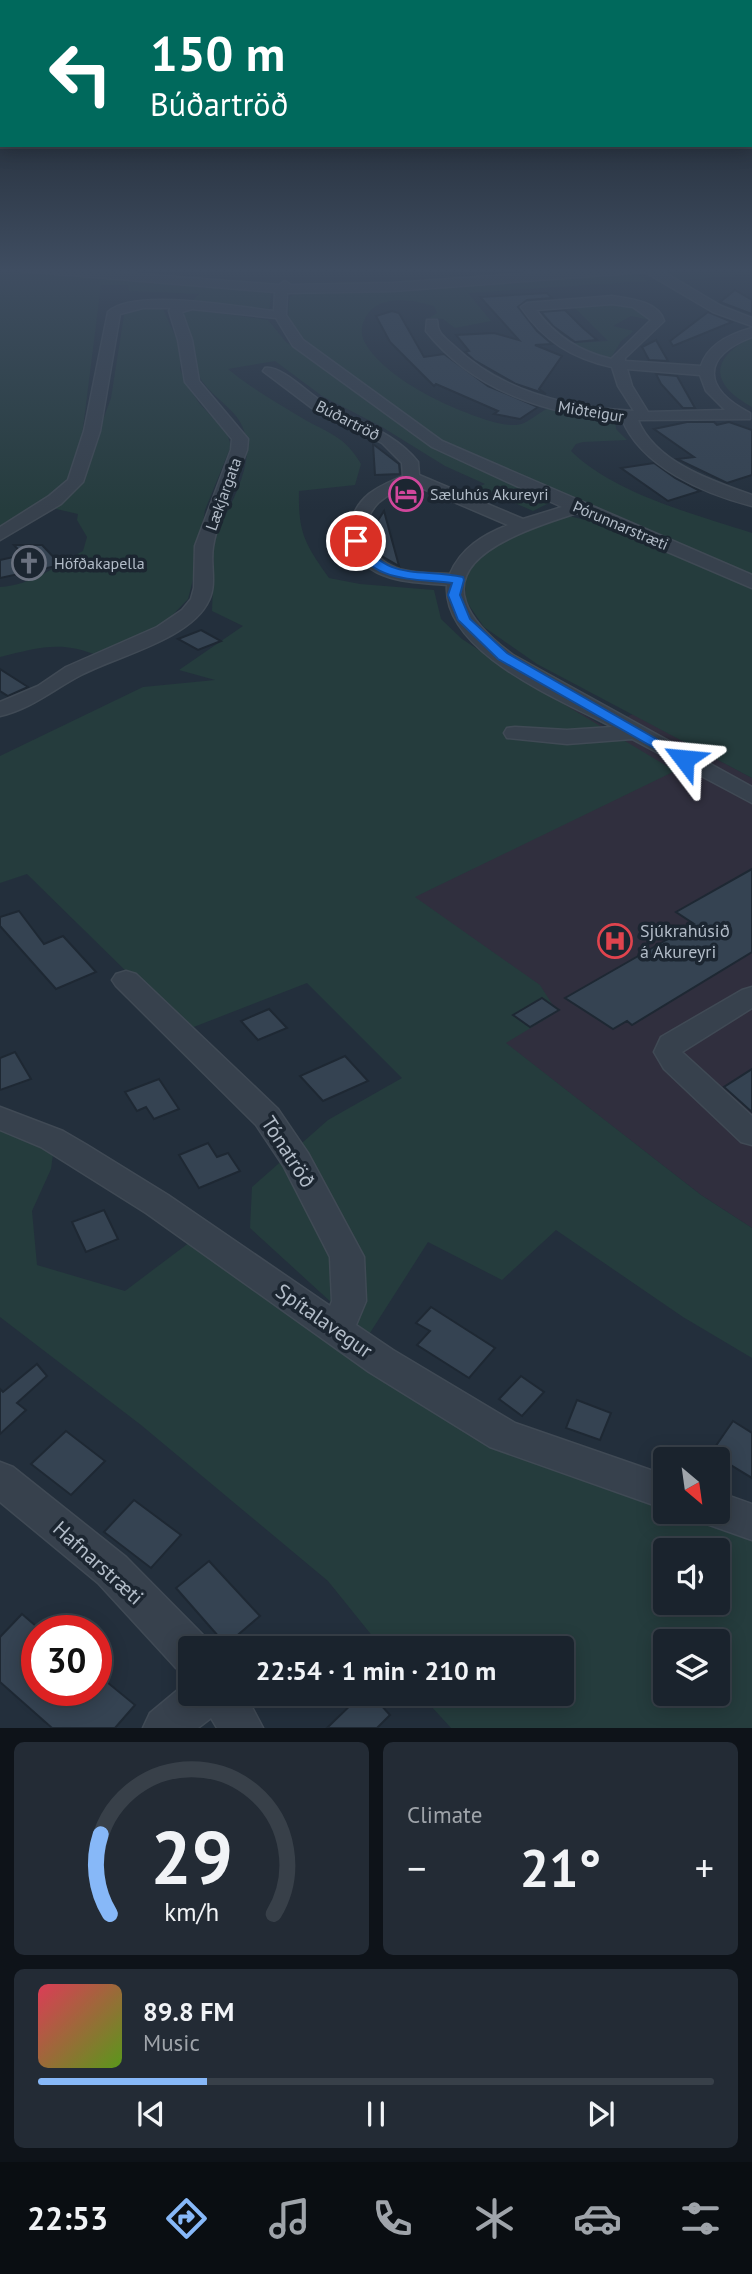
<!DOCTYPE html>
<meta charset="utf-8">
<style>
body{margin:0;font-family:"PT Sans",sans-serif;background:#232b35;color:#f1f3f6;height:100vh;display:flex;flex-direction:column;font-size:26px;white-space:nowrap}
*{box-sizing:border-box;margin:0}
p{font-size:23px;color:#9fa4aa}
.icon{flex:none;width:38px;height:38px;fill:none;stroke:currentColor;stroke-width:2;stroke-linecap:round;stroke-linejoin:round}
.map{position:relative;height:1728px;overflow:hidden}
.panel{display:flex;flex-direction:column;gap:14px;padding:14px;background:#0e1319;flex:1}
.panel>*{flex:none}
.guide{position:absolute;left:0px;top:0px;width:752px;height:147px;box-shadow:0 4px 18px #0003,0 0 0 2px #384049;background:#00695c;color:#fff;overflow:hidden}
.needle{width:46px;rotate:151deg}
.fabs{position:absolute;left:653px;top:1447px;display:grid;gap:14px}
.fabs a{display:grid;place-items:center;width:77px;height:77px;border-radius:7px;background:#1a232d;box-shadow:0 4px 18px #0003,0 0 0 2px #384049;font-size:35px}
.speed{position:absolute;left:21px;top:1615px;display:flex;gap:14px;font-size:35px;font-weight:700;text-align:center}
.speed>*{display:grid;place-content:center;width:91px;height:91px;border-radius:50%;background:#1a232d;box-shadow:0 4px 18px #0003,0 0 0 2px #384049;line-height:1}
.speed .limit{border:10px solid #d22;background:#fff;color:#111}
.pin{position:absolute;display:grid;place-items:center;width:60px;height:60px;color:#fff;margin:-30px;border:4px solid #fff;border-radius:50%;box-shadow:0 2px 7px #0007}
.me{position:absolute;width:77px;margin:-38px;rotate:299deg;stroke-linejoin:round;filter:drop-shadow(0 0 5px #0008)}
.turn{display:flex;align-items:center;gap:24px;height:147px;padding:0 35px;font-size:32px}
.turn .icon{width:91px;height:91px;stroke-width:2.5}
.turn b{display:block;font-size:49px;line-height:60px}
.big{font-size:52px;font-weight:700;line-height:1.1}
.panel .tile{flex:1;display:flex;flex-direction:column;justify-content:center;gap:10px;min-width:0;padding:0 24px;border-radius:10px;background:#232b35}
.panel .dial{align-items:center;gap:0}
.dial svg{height:182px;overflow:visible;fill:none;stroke:#384049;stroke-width:7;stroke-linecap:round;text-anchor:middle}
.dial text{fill:#f1f3f6;stroke:none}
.song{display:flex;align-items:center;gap:21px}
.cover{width:84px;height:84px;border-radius:10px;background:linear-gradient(135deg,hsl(350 70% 55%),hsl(90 70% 35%))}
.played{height:7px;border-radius:4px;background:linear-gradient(90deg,#87b8f8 25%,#384049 25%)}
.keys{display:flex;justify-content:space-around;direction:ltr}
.heat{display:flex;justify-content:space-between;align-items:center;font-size:38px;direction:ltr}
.panel .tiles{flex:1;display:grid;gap:14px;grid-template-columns:1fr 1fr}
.tile:last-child{grid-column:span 2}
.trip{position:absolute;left:178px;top:1636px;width:396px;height:70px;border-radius:7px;background:#1a232d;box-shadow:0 4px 18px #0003,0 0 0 2px #384049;font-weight:700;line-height:70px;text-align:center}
.tabs{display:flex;height:112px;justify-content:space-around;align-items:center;background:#0a0e12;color:#9fa4aa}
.tabs .icon{width:49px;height:49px}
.tabs .current{color:#87b8f8}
.tabs b{font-size:32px;color:#f1f3f6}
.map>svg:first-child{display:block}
.medical{fill:#302f3e}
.green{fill:#253c3d;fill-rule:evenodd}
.building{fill:#354352;stroke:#1e2833;stroke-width:2}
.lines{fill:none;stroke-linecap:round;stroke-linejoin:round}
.minor-casing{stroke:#404a55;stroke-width:3}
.minor{fill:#37414d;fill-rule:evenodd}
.route{fill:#1a73e8;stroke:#114b97;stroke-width:2}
.labels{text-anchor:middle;stroke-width:7;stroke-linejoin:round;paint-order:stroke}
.far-street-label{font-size:16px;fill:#b2bcc8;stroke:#1c2631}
.far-poi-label{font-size:16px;fill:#b2bcc8;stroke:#1c2631;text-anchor:start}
.poi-label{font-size:18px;fill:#b2bcc8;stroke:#1c2631;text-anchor:start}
.near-street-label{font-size:21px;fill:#b2bcc8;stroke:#1c2631}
</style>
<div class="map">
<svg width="752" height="1728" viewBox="0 0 752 1728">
<rect width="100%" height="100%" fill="#232f3c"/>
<path class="medical" d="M537,688L605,727L633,714L752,778V1228L701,1195L505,1043L414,896Z"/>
<g class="green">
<path d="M0,268L168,284L257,288L271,294L269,312L190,303L199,294L129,291L128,285H101L81,444L72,473L66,483L0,530Z"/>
<path d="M673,268H752V274L676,281L664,272L665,269Z"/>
<path d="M634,274L649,281L468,293L491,321L455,328L443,319L429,318L437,313L434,306C411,299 375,293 364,321C361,327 361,334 364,341C380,372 431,399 462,411C477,417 509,430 524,423C533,419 543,409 552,407C565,406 600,415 615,417L616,429L627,440L583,442L576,444L571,451C615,494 694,514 752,533V575L448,444C413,423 384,399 352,375C333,360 306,349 293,328C287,319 288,308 290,297L300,291L428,287Z"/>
<path d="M609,301L631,305L650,320L631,316L613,326L634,331L621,341L611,358L604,360L573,343L608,341L570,303Z"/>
<path d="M159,307L163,309L182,351L180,369L186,383L199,403L227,433L231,446L205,510L197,564L188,599L161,627L98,656C61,640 38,648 0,657V587C32,585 56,566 83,551L87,537L77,520L78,514L52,508L78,487L111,398L124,315L127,310Z"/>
<path d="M195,310L268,320L286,342L408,431L455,458L551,502L533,511L478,487L485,484L445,466L382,427L322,396L275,361L228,369C251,388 277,403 302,418C328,433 345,436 361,464L355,485L299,491C298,533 305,544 329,578L360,584L434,590L441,619L462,639L537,688L675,771L415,897L540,985L557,1012L506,1043L701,1195L752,1228V1358L683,1317L556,1230L502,1280L428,1242L368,1336L250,1228L252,1187L328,1120L402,1078L307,983L186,1030L27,874L0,883V756L143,687L215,680L179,670L243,626L212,611L214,560L210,546C227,509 266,454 236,416C225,403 206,390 199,376C194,365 189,330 184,314L185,311Z"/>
<path d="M752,337V407C710,384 709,359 752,337Z"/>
<path d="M569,516L598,523L752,587V778L537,664L484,627L466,601L465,579L476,558L498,542Z"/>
<path d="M0,1127L53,1154L51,1169L32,1211L37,1265L125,1291L194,1239L356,1354L665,1505V1512H685L752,1536V1728H451L420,1694H562V1648H382L328,1581L141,1425L0,1317ZM665,1550H718V1603H665ZM665,1642H718V1694H665Z"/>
</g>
<g class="building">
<path d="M735,290L752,300V314L720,302Z"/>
<path d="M547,293L552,298L527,300L518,307L537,331L552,344L535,345L562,356L539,389L546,394L516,384L474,360L465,352L469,351L456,335L494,333L519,340L480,297Z"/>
<path d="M565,310L582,327L597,340L575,342L553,326L541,312Z"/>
<path d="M392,311L399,313L424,357L444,354L488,386L538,407L520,419L494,414L498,411L436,384L434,386L390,342L376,316Z"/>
<path d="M708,312L732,322L673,346L670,341Z"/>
<path d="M656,340L668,361L649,360L642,347Z"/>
<path d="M656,374L677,376L695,408H683L661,384Z"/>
<path d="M687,422H714L717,425L729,422L752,430V475L727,483L677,459L694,457L654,429Z"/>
<path d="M373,444L399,464L400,474L375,475Z"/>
<path d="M654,463L675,478L700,491L668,501L621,468Z"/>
<path d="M384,511L399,566L380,555L371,539L370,533Z"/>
<path d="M14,545H42L61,565L0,578V560L23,555Z"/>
<path d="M201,630L221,641L198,650L178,639Z"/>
<path d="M0,669L28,687L8,696L0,691Z"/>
<path d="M752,869V952L632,1025L627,1021L613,1029L565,998L694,924L676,912Z"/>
<path d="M19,911L44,944L63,936L96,972L56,989L0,926V917Z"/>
<path d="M542,998L559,1010L530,1027L513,1015Z"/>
<path d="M269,1009L287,1028L258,1040L241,1021Z"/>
<path d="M15,1052L31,1079L0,1090V1058Z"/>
<path d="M345,1056L368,1081L323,1101L300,1076Z"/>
<path d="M752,1069V1112L724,1087Z"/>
<path d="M159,1079L179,1109L154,1119L146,1107L137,1111L125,1092Z"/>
<path d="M208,1143L217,1157L228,1153L240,1171L199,1188L179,1155Z"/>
<path d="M104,1210L118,1239L86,1252L72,1222Z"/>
<path d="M431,1307L495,1348L469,1378L417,1345L430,1331L416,1323Z"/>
<path d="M37,1364L47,1376L17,1403L26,1410L0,1434V1389L3,1392Z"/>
<path d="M521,1376L544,1392L522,1416L499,1399Z"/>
<path d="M577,1400L611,1413L600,1440L566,1428Z"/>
<path d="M733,1421L752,1433V1478L711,1453Z"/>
<path d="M66,1431L105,1461L71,1495L31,1464Z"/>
<path d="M134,1500L181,1535L151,1568L104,1532Z"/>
<path d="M209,1561L260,1616L226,1645L176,1588Z"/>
<path d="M22,1614L37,1627V1690H96V1673L135,1705L115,1728H52L0,1682V1637Z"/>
<path d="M362,1694H371L390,1715L377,1728H327Z"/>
</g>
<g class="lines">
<g class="minor-casing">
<g id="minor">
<path d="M16,268H63L279,285L285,281L291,285L393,283L606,268H657L721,306L752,318V326L713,312L645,272L393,291L287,293L286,315L303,340L442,441L752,575V588L577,513C498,538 404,574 513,655L752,787V803L632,739L567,744L507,738L504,733L507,728L515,727L567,730L612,727C562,700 442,653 447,585C426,583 403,583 383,575C346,561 339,519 369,494C379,486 392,481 403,476L402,463L382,443L312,408L263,371L265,368C280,365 307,392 321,401C354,422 393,430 418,462L419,475L523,519L562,507L432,447L293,346L276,318L192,309L182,312L192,340L199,381L248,439L247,450C237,477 217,520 213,547C210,564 217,584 209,600C192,639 117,656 81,675C54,689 31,709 0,716V702L38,686L66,667L157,627L182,610L191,599L194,588L195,546L231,450L232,439L185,382L178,340L169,311L171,308H143L120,314L100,431L83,482L61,504L0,540V527L49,496L68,480L84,431L108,312C134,288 238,307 274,311L275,292L22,271ZM412,484L508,525C483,535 461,548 450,574C432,573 413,574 396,568C368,557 356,526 378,503C388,494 400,489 412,484Z"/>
<path d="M612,296C630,299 658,301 664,321L625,358V361L701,366C708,344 730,334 752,328V337C700,357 703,389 750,413V419L638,420C655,462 712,481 752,495V506C705,494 641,467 622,419C549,416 472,390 426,331L427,320H437C438,324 437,327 439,330C441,336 450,342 454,346C502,392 569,408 634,411L618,386L612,367C572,358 544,341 521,307L527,303ZM612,304L633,307L651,320L611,359C580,352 555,336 536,310ZM627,369L700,375L706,391L725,410L648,412L632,386Z"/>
<path d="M126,971L136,974L278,1109L308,1153L364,1257L366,1301L356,1325L393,1350L515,1423L665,1475V1509L490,1447L369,1372L146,1213L41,1147L0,1130V1107L63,1131L87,1145L168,1195L330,1306L332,1301L330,1257L284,1167L256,1125L116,986L112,980L116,974Z"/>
<path d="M752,987V1008L682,1052L752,1116V1145L741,1142L664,1069L654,1052L661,1037L742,990Z"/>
<path d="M0,1462L13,1467L126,1557L206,1638L210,1648H191V1674L176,1668L98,1583L0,1502Z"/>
<path d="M718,1492L752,1504V1540L704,1523L700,1512H718Z"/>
<path d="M191,1679V1694H245L263,1728H217L211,1718L198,1728H143L150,1713Z"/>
</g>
</g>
<use href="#minor" class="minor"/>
</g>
<linearGradient id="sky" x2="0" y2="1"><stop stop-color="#131a21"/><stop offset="0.53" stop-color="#3f4d61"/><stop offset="1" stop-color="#3f4d61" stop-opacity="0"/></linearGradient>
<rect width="752" height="510" fill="url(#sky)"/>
<path class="route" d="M352,538H360C387,582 419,568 463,577L464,580L460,595L470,619L507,653L691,759L689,762H679L498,659L458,620L448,595L452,583C409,578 373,583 350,541Z"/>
<defs>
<g id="hotel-ring" transform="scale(1.75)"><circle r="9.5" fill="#1c2631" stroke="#d1479c" stroke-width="1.5"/><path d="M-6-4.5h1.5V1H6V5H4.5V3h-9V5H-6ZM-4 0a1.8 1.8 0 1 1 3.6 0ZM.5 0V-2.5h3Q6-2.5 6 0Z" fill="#d1479c"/></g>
<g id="church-ring" transform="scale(1.75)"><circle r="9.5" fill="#1c2631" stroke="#6b7280" stroke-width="1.5"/><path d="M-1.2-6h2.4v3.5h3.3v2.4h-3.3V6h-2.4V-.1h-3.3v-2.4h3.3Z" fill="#6b7280"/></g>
<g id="hospital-ring" transform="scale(1.75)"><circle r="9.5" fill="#1c2631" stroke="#e0444e" stroke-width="1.5"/><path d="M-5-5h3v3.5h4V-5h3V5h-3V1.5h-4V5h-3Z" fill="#e0444e"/></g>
</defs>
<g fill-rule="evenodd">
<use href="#hotel-ring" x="406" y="494"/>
<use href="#church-ring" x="29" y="563"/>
<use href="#hospital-ring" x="615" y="941"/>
</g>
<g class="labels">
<g class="far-street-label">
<text transform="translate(591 411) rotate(9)" y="6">Miðteigur</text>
<text transform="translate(348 420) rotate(27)" y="6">Búðartröð</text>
<text transform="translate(223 494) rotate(-70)" y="6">Lækjargata</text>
<text transform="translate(621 525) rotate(23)" y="6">Þórunnarstræti</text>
</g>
<g class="far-poi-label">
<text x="430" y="500">Sæluhús Akureyri</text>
<text x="54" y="569">Höfðakapella</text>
</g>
<g class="poi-label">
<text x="640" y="937">Sjúkrahúsið<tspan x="640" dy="21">á Akureyri</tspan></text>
</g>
<g class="near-street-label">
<text transform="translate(288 1152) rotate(57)" y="7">Tónatröð</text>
<text transform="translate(324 1321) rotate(35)" y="7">Spítalavegur</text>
<text transform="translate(98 1563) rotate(42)" y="7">Hafnarstræti</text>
</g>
</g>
</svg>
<div class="fabs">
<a><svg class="needle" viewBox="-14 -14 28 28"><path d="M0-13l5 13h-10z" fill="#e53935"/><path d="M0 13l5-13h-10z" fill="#9fa4aa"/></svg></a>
<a><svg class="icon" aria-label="sound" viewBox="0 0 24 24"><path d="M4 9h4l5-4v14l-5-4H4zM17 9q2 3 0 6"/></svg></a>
<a><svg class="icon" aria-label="layers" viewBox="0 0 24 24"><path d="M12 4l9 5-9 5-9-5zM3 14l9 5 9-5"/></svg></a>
</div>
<div class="speed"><div class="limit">30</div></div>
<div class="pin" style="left:356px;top:541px;background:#d93025"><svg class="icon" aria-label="arrive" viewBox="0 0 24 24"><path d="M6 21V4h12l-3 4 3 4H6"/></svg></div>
<svg class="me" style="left:684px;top:759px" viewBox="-20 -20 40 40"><path d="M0-17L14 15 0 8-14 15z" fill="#1a73e8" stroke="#fff" stroke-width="4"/></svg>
<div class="trip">22:54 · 1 min · 210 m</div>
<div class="guide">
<div class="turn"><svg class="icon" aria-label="left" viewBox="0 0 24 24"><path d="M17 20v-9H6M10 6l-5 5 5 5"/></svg><div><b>150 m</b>Búðartröð</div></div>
</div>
</div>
<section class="panel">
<div class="tiles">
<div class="tile dial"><svg viewBox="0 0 100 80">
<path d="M14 69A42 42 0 1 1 86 69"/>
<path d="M14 69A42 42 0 0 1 10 34" stroke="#87b8f8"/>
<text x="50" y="56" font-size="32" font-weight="700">29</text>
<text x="50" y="72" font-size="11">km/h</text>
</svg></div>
<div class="tile"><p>Climate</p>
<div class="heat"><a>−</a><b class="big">21°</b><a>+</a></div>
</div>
<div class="tile">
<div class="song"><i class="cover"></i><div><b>89.8 FM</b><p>Music</p></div></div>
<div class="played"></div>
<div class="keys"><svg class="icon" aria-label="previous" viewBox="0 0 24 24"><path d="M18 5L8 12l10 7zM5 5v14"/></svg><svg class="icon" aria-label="pause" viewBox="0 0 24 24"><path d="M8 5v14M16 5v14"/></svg><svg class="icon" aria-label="next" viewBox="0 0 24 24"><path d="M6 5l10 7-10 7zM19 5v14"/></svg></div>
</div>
</div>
</section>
<nav class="tabs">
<b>22:53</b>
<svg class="icon current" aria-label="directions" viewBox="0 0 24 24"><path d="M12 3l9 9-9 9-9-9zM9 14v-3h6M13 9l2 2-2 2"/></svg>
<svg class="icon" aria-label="music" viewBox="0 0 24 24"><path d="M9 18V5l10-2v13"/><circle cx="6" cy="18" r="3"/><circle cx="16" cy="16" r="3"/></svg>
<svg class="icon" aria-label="phone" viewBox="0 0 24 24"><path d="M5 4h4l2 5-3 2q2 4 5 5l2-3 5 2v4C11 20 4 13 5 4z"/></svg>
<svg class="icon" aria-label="climate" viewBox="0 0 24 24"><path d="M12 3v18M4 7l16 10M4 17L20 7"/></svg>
<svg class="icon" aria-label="car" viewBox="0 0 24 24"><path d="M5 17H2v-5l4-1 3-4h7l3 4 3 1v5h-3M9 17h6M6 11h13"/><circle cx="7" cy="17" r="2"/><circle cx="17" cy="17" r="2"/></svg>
<svg class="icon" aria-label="filters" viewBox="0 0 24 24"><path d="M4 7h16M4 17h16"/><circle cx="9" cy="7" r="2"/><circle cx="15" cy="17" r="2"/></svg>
</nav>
